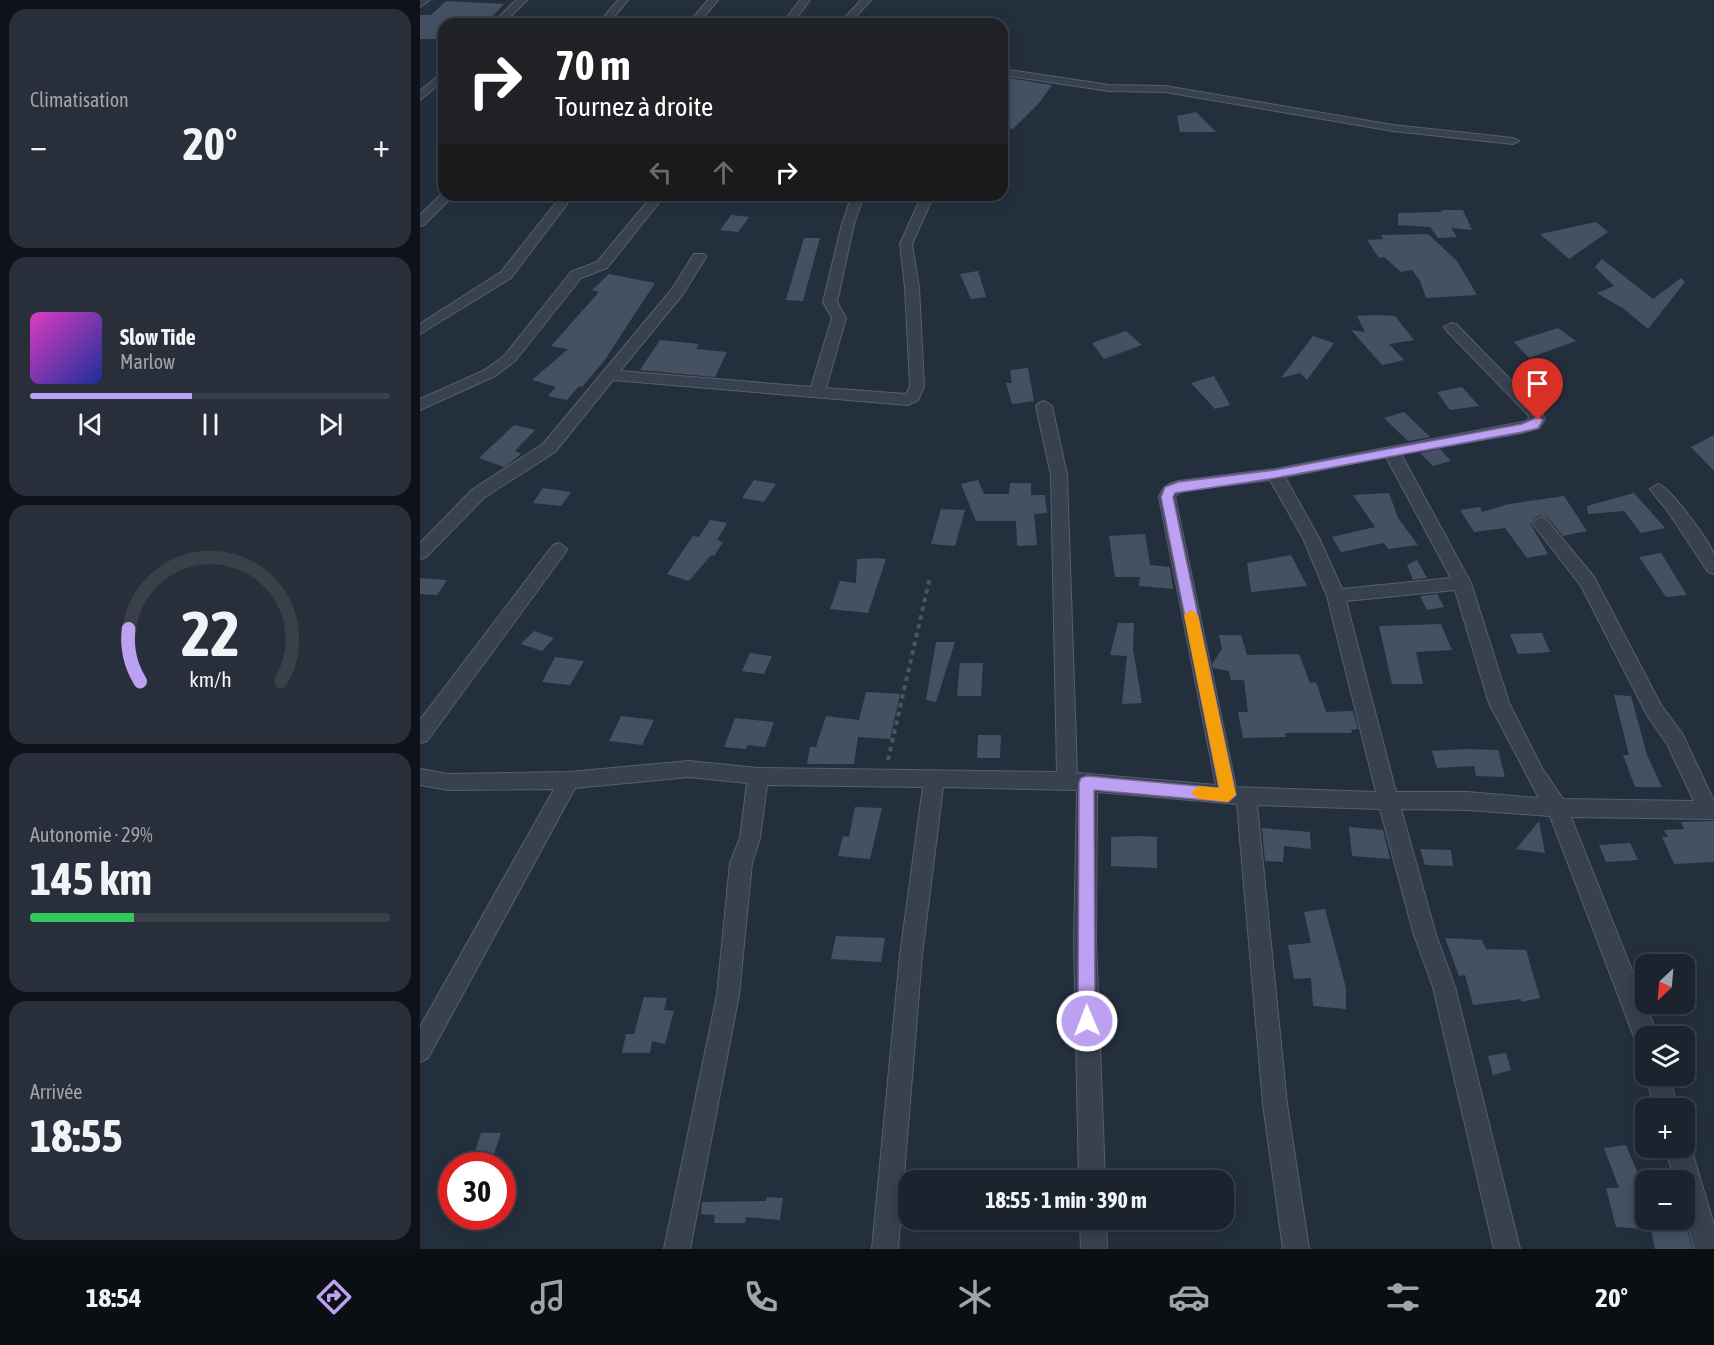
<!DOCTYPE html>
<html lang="fr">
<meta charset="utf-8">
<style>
body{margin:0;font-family:"Asap Condensed",sans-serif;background:#282f3a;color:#f1f3f6;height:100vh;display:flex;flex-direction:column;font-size:22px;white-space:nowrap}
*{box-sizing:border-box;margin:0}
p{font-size:20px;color:#a0a4aa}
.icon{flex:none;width:33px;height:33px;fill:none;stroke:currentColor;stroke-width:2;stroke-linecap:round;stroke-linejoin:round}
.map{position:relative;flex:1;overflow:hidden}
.panel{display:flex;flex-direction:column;gap:9px;padding:9px;background:#0f1319;width:420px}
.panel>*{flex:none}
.guide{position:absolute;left:18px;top:18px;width:570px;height:183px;border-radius:18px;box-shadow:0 3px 15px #0003,0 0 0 2px #39404a;background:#202124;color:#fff;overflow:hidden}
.needle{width:39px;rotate:206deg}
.controls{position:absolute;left:1215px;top:954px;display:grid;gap:12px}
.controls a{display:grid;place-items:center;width:60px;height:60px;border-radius:12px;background:#1b232e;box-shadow:0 3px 15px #0003,0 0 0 2px #39404a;font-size:30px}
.speed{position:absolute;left:18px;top:1152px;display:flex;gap:12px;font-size:30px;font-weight:700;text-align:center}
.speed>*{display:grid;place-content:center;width:78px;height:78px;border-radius:50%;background:#1b232e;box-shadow:0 3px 15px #0003,0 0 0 2px #39404a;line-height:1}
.speed .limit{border:9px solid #d22;background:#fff;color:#111}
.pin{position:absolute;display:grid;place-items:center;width:51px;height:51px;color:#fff;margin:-62px -26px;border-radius:50% 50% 50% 0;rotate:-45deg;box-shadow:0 0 6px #0007}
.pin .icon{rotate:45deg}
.me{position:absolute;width:66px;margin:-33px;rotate:359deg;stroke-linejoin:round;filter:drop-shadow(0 0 4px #0008)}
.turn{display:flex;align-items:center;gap:21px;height:126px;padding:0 18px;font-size:27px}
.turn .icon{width:78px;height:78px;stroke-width:2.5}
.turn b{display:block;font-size:42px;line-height:51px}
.lanes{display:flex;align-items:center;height:57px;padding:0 18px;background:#0003;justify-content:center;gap:30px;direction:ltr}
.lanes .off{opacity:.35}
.big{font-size:45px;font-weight:700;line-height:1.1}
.panel .widget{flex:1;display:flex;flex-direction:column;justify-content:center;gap:9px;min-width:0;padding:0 21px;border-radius:18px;background:#282f3a}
.panel .dial{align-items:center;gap:0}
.dial svg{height:156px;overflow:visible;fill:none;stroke:#39404a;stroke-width:7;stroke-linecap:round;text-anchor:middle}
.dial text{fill:#f1f3f6;stroke:none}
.song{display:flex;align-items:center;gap:18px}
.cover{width:72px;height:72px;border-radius:9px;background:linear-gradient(135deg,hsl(310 70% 55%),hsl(230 70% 35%))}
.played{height:6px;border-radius:3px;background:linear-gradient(90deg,#bca0f2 45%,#39404a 45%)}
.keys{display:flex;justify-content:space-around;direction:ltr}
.heat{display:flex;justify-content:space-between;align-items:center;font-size:33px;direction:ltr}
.charge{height:9px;border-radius:4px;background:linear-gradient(90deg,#34c759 29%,#39404a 0)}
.trip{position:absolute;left:478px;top:1170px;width:336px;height:60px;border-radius:18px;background:#1b232e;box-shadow:0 3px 15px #0003,0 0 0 2px #39404a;font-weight:700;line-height:60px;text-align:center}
.tabs{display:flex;height:96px;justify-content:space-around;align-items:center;background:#0b0e12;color:#a0a4aa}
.tabs .icon{width:42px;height:42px}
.tabs .selected{color:#bca0f2}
.tabs b{font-size:27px;color:#f1f3f6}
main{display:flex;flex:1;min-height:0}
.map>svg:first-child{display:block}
.building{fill:#455162}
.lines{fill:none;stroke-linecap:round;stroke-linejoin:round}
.street-casing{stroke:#565f6c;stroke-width:2}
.path{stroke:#44595c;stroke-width:4;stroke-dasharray:4.5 4.5;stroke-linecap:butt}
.street{fill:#38414e;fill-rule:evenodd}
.route{fill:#bca0f2;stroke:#7a689d;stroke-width:1.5}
.slow{fill:#f59e0b}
</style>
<main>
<section class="panel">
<div class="widget"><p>Climatisation</p>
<div class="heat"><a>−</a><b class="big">20°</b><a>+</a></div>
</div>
<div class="widget">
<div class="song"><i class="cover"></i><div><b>Slow Tide</b><p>Marlow</p></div></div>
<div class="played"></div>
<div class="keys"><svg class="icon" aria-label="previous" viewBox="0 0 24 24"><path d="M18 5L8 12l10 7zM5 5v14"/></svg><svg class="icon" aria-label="pause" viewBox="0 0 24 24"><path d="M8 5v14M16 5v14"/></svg><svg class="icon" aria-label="next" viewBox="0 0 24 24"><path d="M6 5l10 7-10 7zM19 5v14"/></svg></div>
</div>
<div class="widget dial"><svg viewBox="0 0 100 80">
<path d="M14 69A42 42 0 1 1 86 69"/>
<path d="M14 69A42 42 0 0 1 8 42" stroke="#bca0f2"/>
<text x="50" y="56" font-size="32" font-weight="700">22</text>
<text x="50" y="72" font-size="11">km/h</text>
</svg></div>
<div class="widget"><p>Autonomie · 29%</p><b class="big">145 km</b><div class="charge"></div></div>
<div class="widget"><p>Arrivée</p><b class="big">18:55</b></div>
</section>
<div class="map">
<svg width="1294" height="1249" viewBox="0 0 1294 1249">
<rect width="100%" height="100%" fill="#242f3e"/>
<g class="building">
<path d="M26,1L84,4L69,20L24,19V39H0V15H11Z"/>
<path d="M582,77L632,85L620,102L593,129L582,126Z"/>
<path d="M776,112L796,132H760L757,116Z"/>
<path d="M1021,210H1043L1052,230L1031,228L1037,237L1018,238L1010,227L978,225V213L1022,212Z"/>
<path d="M311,215L329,217L318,232L300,230Z"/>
<path d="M1176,222L1188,232L1149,259L1120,234Z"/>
<path d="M1008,234L1037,261L1057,295L1006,298L1000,281L992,270L981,272L964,257L959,258L947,240L963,239L961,235Z"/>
<path d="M384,238H400L383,301L366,300Z"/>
<path d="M1182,259L1233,299L1261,278L1265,282L1228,329L1204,309L1177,293L1194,286L1175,267Z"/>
<path d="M558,271L566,297L551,299L540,274Z"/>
<path d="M189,274L235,283L184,361L162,387L159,386L147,400L128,396L136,387L112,380L148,349L131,346L179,292L172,290Z"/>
<path d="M956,315L975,316L994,340L969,344L984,360L962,365L931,330L945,332L937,316Z"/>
<path d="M1138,328L1156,341L1109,358L1094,342Z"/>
<path d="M706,331L722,345L684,359L672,343Z"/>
<path d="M893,336L914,343L887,380L880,373L861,378Z"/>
<path d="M240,340L279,344L276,349L307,352L295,377L220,370Z"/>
<path d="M608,368L614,401L592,404L586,383H592L590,370Z"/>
<path d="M794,376L810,405L795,409L771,383Z"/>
<path d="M1042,387L1059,406L1030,410L1017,392Z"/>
<path d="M984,412L1006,433L1010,437L988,441L964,418Z"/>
<path d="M94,425L115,430L95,451L101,454L84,467L59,458Z"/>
<path d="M1294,435V471L1271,447Z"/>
<path d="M1020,449L1031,461L1013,466L1000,453Z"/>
<path d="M334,480L356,484L344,502L322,498Z"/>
<path d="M558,480L564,494H589L590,483H611V495H625L627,513L614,514L617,545L597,546L596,521H556L541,484Z"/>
<path d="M123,488L151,492L141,506L113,503Z"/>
<path d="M969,493L978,518L998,545L968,549L964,543L921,552L912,537L955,527L933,495Z"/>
<path d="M1214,493L1245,528L1221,533L1204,511L1168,514L1167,506Z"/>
<path d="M1144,496L1167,531L1143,536L1128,518L1119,515L1110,523L1128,554L1107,558L1085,528L1054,532L1040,510L1060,507L1062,512L1089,504Z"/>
<path d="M521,509L545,510L535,546L511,544Z"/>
<path d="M290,520L307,523L297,540L303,542L294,556L291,555L269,581L247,574L273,536L279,537Z"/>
<path d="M725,534L730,565L750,567L753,589L719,586L720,577H695L689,536Z"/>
<path d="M1241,553L1267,595L1246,597L1219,557Z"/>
<path d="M871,555L887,586L831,592L827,563Z"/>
<path d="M456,558L466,559L448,613L410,609L420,581L436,583L437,559Z"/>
<path d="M997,560L1007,578L993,580L987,565Z"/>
<path d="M0,578L27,580L17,595L0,594Z"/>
<path d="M1017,594L1024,607L1007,610L1000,596Z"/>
<path d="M698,623H714L713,649L722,703L702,704L707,656L690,655Z"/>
<path d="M1021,624L1032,650L996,652L1003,684H972L959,626Z"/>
<path d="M114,631L134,638L122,651L101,644Z"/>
<path d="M1122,633L1130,652L1098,654L1090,634Z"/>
<path d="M799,635H821L827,655L879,654L890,683L896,682L906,712L933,711L938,729L931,730L932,733H865L866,737L823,738L818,712H828L824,680H811L809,671L793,668L792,664L802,649Z"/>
<path d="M516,642H535L516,702L506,700Z"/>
<path d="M330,653L352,656L344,674L322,671Z"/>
<path d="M135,657L164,661L150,685L122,682Z"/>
<path d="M540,663H563L561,696H537Z"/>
<path d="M446,692L480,694L470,739L438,737L434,764H387L390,747H396L406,716L439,720Z"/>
<path d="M1194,695L1211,696L1227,755L1242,787H1215L1203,755H1209Z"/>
<path d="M201,716L234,720L222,745L189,741Z"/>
<path d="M315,718L354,722L345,747L328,745L326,749L304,747Z"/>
<path d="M558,735H581L580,758H557Z"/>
<path d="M1044,749L1078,750L1085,777L1056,776L1054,766L1017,768L1012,751Z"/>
<path d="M435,807L462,808L450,859L418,856L423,836L429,837Z"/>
<path d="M1119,821L1125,853L1096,849Z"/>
<path d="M1294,821V862L1254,864L1242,837H1248L1244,830L1264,829L1261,822Z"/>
<path d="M929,827L963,830L970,859L932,856Z"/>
<path d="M842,828L890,832L891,849L864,846L863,862L845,861Z"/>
<path d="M717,836L737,837V868L691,866V837Z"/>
<path d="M1210,843L1218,860L1186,862L1179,845Z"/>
<path d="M1000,849L1031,850L1033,866L1005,865Z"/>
<path d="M905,909L926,988V1009L893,1006L891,978L874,979L868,945L891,943L884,912Z"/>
<path d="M416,936L465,938L461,962L411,959Z"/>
<path d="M1025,938L1062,940L1066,949L1106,950L1120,998L1102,1002L1101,999L1053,1005L1045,975L1039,976Z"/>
<path d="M224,997L247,998L244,1010L254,1011L245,1044L232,1041L230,1053H202L206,1034H214Z"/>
<path d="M1086,1053L1091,1070L1073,1075L1068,1056Z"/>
<path d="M61,1133H81L70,1166H50Z"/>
<path d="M1206,1145L1226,1193V1229L1196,1227L1186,1188H1199L1184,1148Z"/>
<path d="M347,1197L363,1198L360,1220L326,1217L325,1223H294L295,1215L281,1214L282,1202L346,1201Z"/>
<path d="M1229,1220H1264L1273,1249H1235Z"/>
</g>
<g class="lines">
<g class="street-casing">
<g id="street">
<path d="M0,0H10L0,7Z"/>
<path d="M96,0H107L83,24H72Z"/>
<path d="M198,0H208L188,24H178Z"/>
<path d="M288,0H298L278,24H268Z"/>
<path d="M380,0H390L372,24H362Z"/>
<path d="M441,0H451L429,24H419Z"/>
<path d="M582,69L689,85L745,86L973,125L1093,138L1099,141L1093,144L973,131L745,92L689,91L582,75Z"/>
<path d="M24,71V80L0,100V91Z"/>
<path d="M24,192V195H34L4,225L0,226V215Z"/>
<path d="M142,195H154L91,278L0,334V324L81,272Z"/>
<path d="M233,195H245L187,268L161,278L95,361L75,376L0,410V399L65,370L85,355L151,272L177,262Z"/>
<path d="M432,195H444L434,224L417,302L426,318L406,388L486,394L490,386L485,288L480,244L502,195H514L492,244L499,288L504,386L498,400L488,405L193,380L135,452L65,497L6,557L0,559V543L53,489L123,444L252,289L274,254H284L286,257L263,294L200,371L391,387L412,318L403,302L422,224Z"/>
<path d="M1031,323L1036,324L1122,412L1125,420L1119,428L1102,433L981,454L1051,583L1089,703L1122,768L1143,799L1274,801L1247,744L1227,715L1161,586L1112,523L1120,517L1126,519L1174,577L1241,705L1262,733L1294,801V819L1151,817L1238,1036H1226V1048L1218,1045L1214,1037L1130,816L1047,810L981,809L1016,935L1035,987L1100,1249H1074L1013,987L994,935L960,809L837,805L867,1104L889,1249H863L843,1104L817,804L677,792L676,940L685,1180H659L654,940L657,790L523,787L502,955L478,1249H452L480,955L503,787L347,785L340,838L332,863L319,995L270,1249H244L297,995L310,863L320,838L327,783L269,777L155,788L8,1058L0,1062V1027L134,789L28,790L0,785V769L28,774L149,772L269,761L338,768L637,772L631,475L616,406L619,403L624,401L632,406L647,475L657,773L796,785L739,497C743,487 747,484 758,481L855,469L1108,421L1109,416L1026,330L1024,327ZM966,457L1031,578L922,589L899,538L865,477ZM850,480L883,538L907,596L956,792L816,787L755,497L761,491ZM1035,590L1069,703L1119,798L1047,792H976L926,601Z"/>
<path d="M1238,484C1249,486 1291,543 1294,555C1294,560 1294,569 1294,574L1288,572L1249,513L1230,489Z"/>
<path d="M139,543L147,549L145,553L7,741L0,743V720L133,545Z"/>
<path d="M1226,1075L1249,1076L1258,1108H1234Z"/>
<path d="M1264,1138L1271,1148L1294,1225V1249H1275L1264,1213V1180H1255L1245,1148H1264Z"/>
<path d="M660,1220H686L687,1249H661Z"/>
</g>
</g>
<path class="path" d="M468,760L510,577"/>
<use href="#street" class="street"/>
</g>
<path class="route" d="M1118,417L1123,420L1118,428L1102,432L855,478L755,493L753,497L816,795L808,802L674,790L675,1021L673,1027L667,1030L660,1027L658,1021L659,783L661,778L667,776L799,788L741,497L745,487L758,482L855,470L1102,424Z"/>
<path class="slow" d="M771,610L778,615L816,795L808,802L779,799L771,793L779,786L799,788L764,615Z"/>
</svg>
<div class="controls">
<a><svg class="needle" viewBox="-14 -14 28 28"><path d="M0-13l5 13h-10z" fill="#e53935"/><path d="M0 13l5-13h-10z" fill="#a0a4aa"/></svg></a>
<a><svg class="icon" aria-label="layers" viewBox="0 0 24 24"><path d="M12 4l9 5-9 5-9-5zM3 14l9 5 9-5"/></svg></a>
<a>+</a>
<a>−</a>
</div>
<div class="speed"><div class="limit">30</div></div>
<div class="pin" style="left:1118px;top:420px;background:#d93025"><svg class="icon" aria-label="arrive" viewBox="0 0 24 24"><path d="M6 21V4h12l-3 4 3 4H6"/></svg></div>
<svg class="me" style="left:667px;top:1021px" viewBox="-20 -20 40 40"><circle r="17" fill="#bca0f2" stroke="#fff" stroke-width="3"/><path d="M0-11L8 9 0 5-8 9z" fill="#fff"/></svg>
<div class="trip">18:55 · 1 min · 390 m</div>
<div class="guide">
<div class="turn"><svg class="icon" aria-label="right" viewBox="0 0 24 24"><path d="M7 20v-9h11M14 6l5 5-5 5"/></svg><div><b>70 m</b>Tournez à droite</div></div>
<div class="lanes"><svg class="icon off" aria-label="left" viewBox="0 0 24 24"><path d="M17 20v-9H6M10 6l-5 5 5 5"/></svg><svg class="icon off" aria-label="ahead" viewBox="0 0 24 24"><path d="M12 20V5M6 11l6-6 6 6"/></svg><svg class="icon" aria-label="right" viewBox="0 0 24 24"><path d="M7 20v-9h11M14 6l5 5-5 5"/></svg></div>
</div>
</div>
</main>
<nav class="tabs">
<b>18:54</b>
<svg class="icon selected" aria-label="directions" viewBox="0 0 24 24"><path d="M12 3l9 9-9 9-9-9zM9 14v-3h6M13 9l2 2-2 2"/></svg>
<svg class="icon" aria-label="music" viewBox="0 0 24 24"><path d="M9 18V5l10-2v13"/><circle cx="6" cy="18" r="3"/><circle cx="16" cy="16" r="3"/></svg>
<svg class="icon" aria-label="phone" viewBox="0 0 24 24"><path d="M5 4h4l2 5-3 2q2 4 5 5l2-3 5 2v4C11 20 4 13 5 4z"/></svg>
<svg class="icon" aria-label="climate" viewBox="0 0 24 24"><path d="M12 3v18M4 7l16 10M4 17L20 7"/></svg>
<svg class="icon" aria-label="car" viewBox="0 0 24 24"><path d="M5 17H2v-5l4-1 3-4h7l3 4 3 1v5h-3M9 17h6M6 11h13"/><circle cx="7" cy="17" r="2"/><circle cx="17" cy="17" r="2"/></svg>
<svg class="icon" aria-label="filters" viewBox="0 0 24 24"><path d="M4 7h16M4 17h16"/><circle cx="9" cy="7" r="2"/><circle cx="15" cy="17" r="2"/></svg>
<b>20°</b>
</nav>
